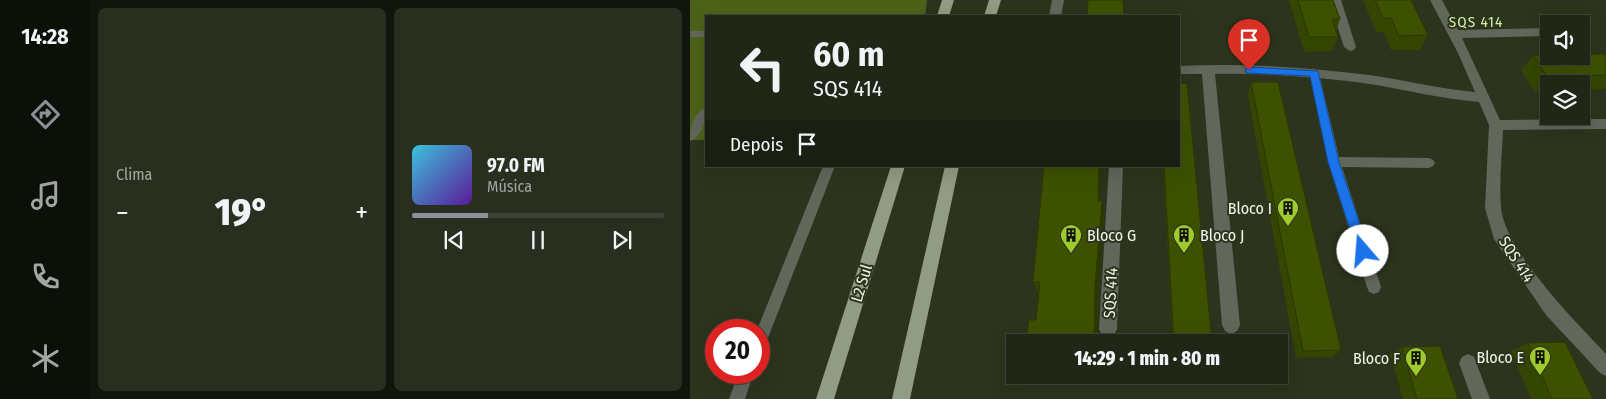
<!DOCTYPE html>
<html lang="pt">
<meta charset="utf-8">
<style>
body{margin:0;font-family:"Fira Sans Condensed",sans-serif;background:#292f1f;color:#f1f3f6;height:100vh;display:flex;flex-direction:column;font-size:19px;white-space:nowrap}
*{box-sizing:border-box;margin:0}
p{font-size:16px;color:#a2a5a1}
.icon{flex:none;width:28px;height:28px;fill:none;stroke:currentColor;stroke-width:2;stroke-linecap:round;stroke-linejoin:round}
.map{position:relative;flex:1;overflow:hidden}
.sheet{display:flex;flex-direction:column;gap:8px;padding:8px;background:#12150c;width:600px}
.sheet>*{flex:none}
.top-card{position:absolute;left:15px;top:15px;width:475px;height:152px;border-radius:0px;box-shadow:0 5px 20px #0002,0 0 0 1px #3e4435;background:#212716;color:#f1f3f6;overflow:hidden}
.tools{position:absolute;left:850px;top:15px;display:grid;gap:10px}
.tools a{display:grid;place-items:center;width:50px;height:50px;border-radius:0px;background:#212716;box-shadow:0 5px 20px #0002,0 0 0 1px #3e4435;font-size:25px}
.speed{position:absolute;left:15px;top:319px;display:flex;gap:10px;font-size:25px;font-weight:700;text-align:center}
.speed>*{display:grid;place-content:center;width:65px;height:65px;border-radius:50%;background:#212716;box-shadow:0 5px 20px #0002,0 0 0 1px #3e4435;line-height:1}
.speed .limit{border:8px solid #d22;background:#fff;color:#111}
.pin{position:absolute;display:grid;place-items:center;width:42px;height:42px;color:#fff;margin:-51px -21px;border-radius:50% 50% 50% 0;rotate:-45deg;box-shadow:0 0 5px #0007}
.pin .icon{rotate:45deg}
.me{position:absolute;width:55px;margin:-28px;rotate:342deg;stroke-linejoin:round;filter:drop-shadow(0 0 4px #0008)}
.turn{display:flex;align-items:center;gap:18px;height:105px;padding:0 25px;font-size:22px}
.turn .icon{width:65px;height:65px;stroke-width:2.5}
.turn b{display:block;font-size:35px;line-height:42px}
.then{display:flex;align-items:center;height:48px;padding:0 25px;background:#0003;gap:10px;font-size:19px}
.big{font-size:38px;font-weight:800;line-height:1.1}
.sheet .tile{flex:1;display:flex;flex-direction:column;justify-content:center;gap:8px;min-width:0;padding:0 18px;border-radius:8px;background:#292f1f}
.song{display:flex;align-items:center;gap:15px}
.cover{width:60px;height:60px;border-radius:8px;background:linear-gradient(135deg,hsl(190 70% 55%),hsl(270 70% 35%))}
.played{height:5px;border-radius:2px;background:linear-gradient(90deg,#8c9099 30%,#3e4435 30%)}
.keys{display:flex;justify-content:space-around;direction:ltr}
.heat{display:flex;justify-content:space-between;align-items:center;font-size:28px;direction:ltr}
.sheet .tiles{flex:1;display:grid;gap:8px;grid-template-columns:repeat(2,1fr)}
.trip{position:absolute;left:316px;top:334px;width:282px;height:50px;border-radius:0px;background:#212716;box-shadow:0 5px 20px #0002,0 0 0 1px #3e4435;font-weight:800;line-height:50px;text-align:center}
main{display:flex;flex:1;min-height:0}
.tab-bar{display:flex;flex-direction:column;width:90px;justify-content:space-around;align-items:center;background:#0d1009;color:#a2a5a1}
.tab-bar .icon{width:35px;height:35px}
.tab-bar .on{color:#8c9099}
.tab-bar b{font-size:22px;color:#f1f3f6}
.map>svg:first-child{display:block}
.forest{fill:#4d6219}
.lines{fill:none;stroke-linecap:round;stroke-linejoin:round}
.lane{fill:#62665b;fill-rule:evenodd}
.street{fill:#62665b;fill-rule:evenodd}
.primary{fill:#929b84;fill-rule:evenodd}
.wall{fill:#344601}
.shaded-wall{fill:#2b3901}
.building{fill:#3d5101;stroke:#2b3901}
.route{fill:#1a73e8;stroke:#114b97}
.labels{text-anchor:middle;stroke-width:4;stroke-linejoin:round;paint-order:stroke}
.far-neighbourhood-label{font-size:15px;letter-spacing:1px;fill:#d4efa5;stroke:#2c341d}
.poi-label{font-size:16px;fill:#eff5e7;stroke:#2c341d;text-anchor:end}
.street-label{font-size:16px;fill:#eff5e7;stroke:#2c341d}
</style>
<main>
<nav class="tab-bar">
<b>14:28</b>
<svg class="icon on" aria-label="directions" viewBox="0 0 24 24"><path d="M12 3l9 9-9 9-9-9zM9 14v-3h6M13 9l2 2-2 2"/></svg>
<svg class="icon" aria-label="music" viewBox="0 0 24 24"><path d="M9 18V5l10-2v13"/><circle cx="6" cy="18" r="3"/><circle cx="16" cy="16" r="3"/></svg>
<svg class="icon" aria-label="phone" viewBox="0 0 24 24"><path d="M5 4h4l2 5-3 2q2 4 5 5l2-3 5 2v4C11 20 4 13 5 4z"/></svg>
<svg class="icon" aria-label="climate" viewBox="0 0 24 24"><path d="M12 3v18M4 7l16 10M4 17L20 7"/></svg>
</nav>
<section class="sheet">
<div class="tiles">
<div class="tile"><p>Clima</p>
<div class="heat"><a>−</a><b class="big">19°</b><a>+</a></div>
</div>
<div class="tile">
<div class="song"><i class="cover"></i><div><b>97.0 FM</b><p>Música</p></div></div>
<div class="played"></div>
<div class="keys"><svg class="icon" aria-label="previous" viewBox="0 0 24 24"><path d="M18 5L8 12l10 7zM5 5v14"/></svg><svg class="icon" aria-label="pause" viewBox="0 0 24 24"><path d="M8 5v14M16 5v14"/></svg><svg class="icon" aria-label="next" viewBox="0 0 24 24"><path d="M6 5l10 7-10 7zM19 5v14"/></svg></div>
</div>
</div>
</section>
<div class="map">
<svg width="916" height="399" viewBox="0 0 916 399">
<rect width="100%" height="100%" fill="#2c341d"/>
<path class="forest" d="M0,0H237L235,16H16V140H0Z"/>
<g class="lines">
<g class="lane">
<rect x="0" y="31" width="16" height="6"/>
<path d="M624,69L629,73L649,157L739,158L743,160L745,163L743,166L739,168L652,167L691,287L689,292L684,294L679,292L677,287L638,162L619,73Z"/>
<path d="M16,108C17,119 12,137 0,141C0,130 3,112 16,108Z"/>
<path d="M133,166H145L76,343L74,348L69,350V330H67Z"/>
<path d="M49,372H64L55,399H39Z"/>
</g>
<g class="street">
<path d="M362,0H374L371,16H359Z"/>
<path d="M639,0H651L666,47L664,50L660,51L654,47Z"/>
<path d="M740,0H752L768,30L859,28V36L772,38L810,120L916,119V129L813,130C812,155 809,182 811,207C814,250 886,322 916,354V376L910,373L856,315L804,239L795,208L799,125L789,102C752,99 717,90 680,84C629,77 576,73 525,74L550,325L547,331L541,334L535,331L532,325L512,74H489V66C552,63 616,67 679,75C715,80 749,89 785,92L768,53Z"/>
<path d="M419,166H433L427,329L424,335L418,338L412,335L409,329Z"/>
<path d="M778,354L784,357L800,399H782L769,363L772,357Z"/>
</g>
<g class="primary">
<path d="M252,0H264L259,16H247Z"/>
<path d="M299,0H311L306,16H294Z"/>
<path d="M201,166H215L144,399H126Z"/>
<path d="M255,166H269L220,399H202Z"/>
</g>
</g>
<g class="wall">
<path d="M599,0H643L650,19L646,31L648,37L642,51L614,52Z"/>
<path d="M673,0H721L738,35L730,50H701L694,32H686Z"/>
<path d="M916,54V89L891,90V84H859V90L844,91L831,70L844,55Z"/>
<path d="M561,82L651,350L643,357L606,358L558,96Z"/>
<path d="M473,166H489L522,342H483Z"/>
<path d="M410,201L414,214L408,296L407,342H336L346,320L349,292L343,282Z"/>
<path d="M838,343L903,399H841L821,351Z"/>
<path d="M712,347L768,399H713L700,354Z"/>
<path d="M346,375H398L348,377Z"/>
</g>
<g class="shaded-wall">
<path d="M409,166H411L410,214L408,201Z"/>
<path d="M412,201L414,214L408,296L407,342H404L405,285Z"/>
</g>
<g class="building">
<path d="M398,0H433L434,16H397Z"/>
<path d="M608,0H643L650,19H642L648,37H619Z"/>
<path d="M685,0H721L738,35L709,36L701,18H693Z"/>
<path d="M891,54H916V75L857,77L844,55L891,56Z"/>
<path d="M561,82H588L651,350L613,351Z"/>
<path d="M497,83L522,342H484L474,166H489V84Z"/>
<path d="M354,166H409L408,201H412L405,285L404,342H336L339,320H346L350,282H343L344,270Z"/>
<path d="M875,342L903,399H862L838,343Z"/>
<path d="M750,346L768,399H727L712,347Z"/>
</g>
<path class="route" d="M559,67L628,71L649,162L679,251L677,255L673,257L668,255L667,251L638,162L620,76L556,73L555,70Z"/>
<defs>
<g id="building-pin" transform="scale(1.125)"><path d="M0 17L-7.5 6A9.5 9.5 0 1 1 7.5 6Z" fill="#9fca2d" stroke="#2c341d"/><path d="M-4-6H4V6H1V3H-1V6H-4ZM-2.5-4.3h1.7v1.8h-1.7ZM.8-4.3h1.7v1.8H.8ZM-2.5-1h1.7V.8h-1.7ZM.8-1h1.7V.8H.8Z" fill="#111"/></g>
</defs>
<g fill-rule="evenodd">
<use href="#building-pin" x="598" y="208"/>
<use href="#building-pin" x="381" y="235"/>
<use href="#building-pin" x="494" y="235"/>
<use href="#building-pin" x="850" y="357"/>
<use href="#building-pin" x="726" y="358"/>
</g>
<g class="labels">
<g class="far-neighbourhood-label">
<text x="786" y="27">SQS 414</text>
</g>
<g class="poi-label">
<text x="582" y="214">Bloco I</text>
<text x="397" y="241" text-anchor="start">Bloco G</text>
<text x="510" y="241" text-anchor="start">Bloco J</text>
<text x="834" y="363">Bloco E</text>
<text x="710" y="364">Bloco F</text>
</g>
<g class="street-label">
<text transform="translate(827 259) rotate(57)" y="6">SQS 414</text>
<text transform="translate(171 283) rotate(-73)" y="6">L2 Sul</text>
<text transform="translate(420 293) rotate(-87)" y="6">SQS 414</text>
</g>
</g>
</svg>
<div class="tools">
<a><svg class="icon" aria-label="sound" viewBox="0 0 24 24"><path d="M4 9h4l5-4v14l-5-4H4zM17 9q2 3 0 6"/></svg></a>
<a><svg class="icon" aria-label="layers" viewBox="0 0 24 24"><path d="M12 4l9 5-9 5-9-5zM3 14l9 5 9-5"/></svg></a>
</div>
<div class="speed"><div class="limit">20</div></div>
<div class="pin" style="left:559px;top:70px;background:#d93025"><svg class="icon" aria-label="arrive" viewBox="0 0 24 24"><path d="M6 21V4h12l-3 4 3 4H6"/></svg></div>
<svg class="me" style="left:673px;top:251px" viewBox="-20 -20 40 40"><circle r="19" fill="#fff"/><path d="M0-13L10 11 0 6-10 11z" fill="#1a73e8"/></svg>
<div class="trip">14:29 · 1 min · 80 m</div>
<div class="top-card">
<div class="turn"><svg class="icon" aria-label="left" viewBox="0 0 24 24"><path d="M17 20v-9H6M10 6l-5 5 5 5"/></svg><div><b>60 m</b>SQS 414</div></div>
<div class="then">Depois<svg class="icon" aria-label="arrive" viewBox="0 0 24 24"><path d="M6 21V4h12l-3 4 3 4H6"/></svg></div>
</div>
</div>
</main>
